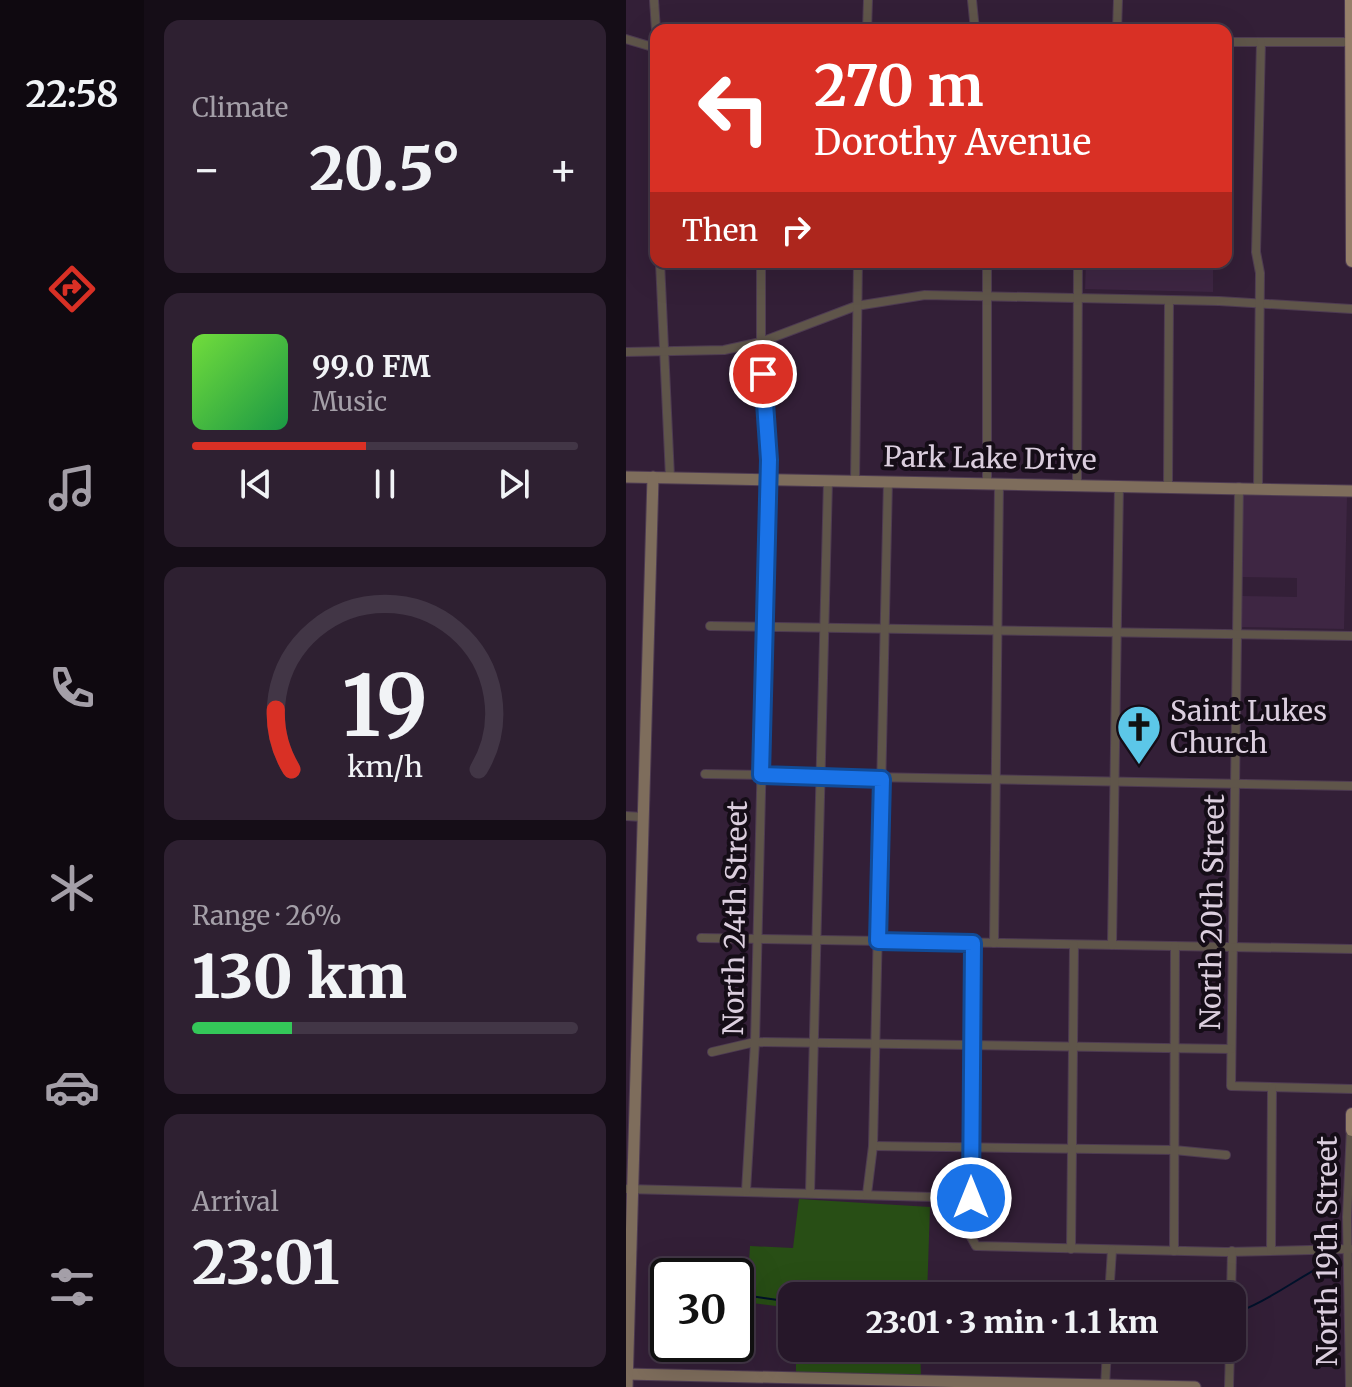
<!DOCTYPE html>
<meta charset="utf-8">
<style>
body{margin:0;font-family:Merriweather,serif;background:#2e2031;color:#f1f3f6;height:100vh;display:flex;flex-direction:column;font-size:30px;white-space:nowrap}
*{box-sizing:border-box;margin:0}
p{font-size:26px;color:#a49fa8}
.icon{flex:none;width:44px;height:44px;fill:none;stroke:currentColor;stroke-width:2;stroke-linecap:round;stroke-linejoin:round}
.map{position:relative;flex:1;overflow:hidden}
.side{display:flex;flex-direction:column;gap:20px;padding:20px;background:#150d17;width:482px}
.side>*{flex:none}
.banner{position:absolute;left:24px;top:24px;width:582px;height:244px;border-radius:16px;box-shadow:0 8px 32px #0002,0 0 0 2px #423646;background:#d93025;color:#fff;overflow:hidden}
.speed{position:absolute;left:24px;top:1258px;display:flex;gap:16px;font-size:40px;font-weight:700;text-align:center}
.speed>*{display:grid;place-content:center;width:104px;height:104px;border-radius:50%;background:#261729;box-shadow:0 8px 32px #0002,0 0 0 2px #423646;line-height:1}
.speed .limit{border:4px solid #111;border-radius:12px;background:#fff;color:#111}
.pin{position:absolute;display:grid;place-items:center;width:68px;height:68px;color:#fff;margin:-34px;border:4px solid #fff;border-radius:50%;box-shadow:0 2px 8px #0007}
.me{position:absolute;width:88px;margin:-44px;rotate:0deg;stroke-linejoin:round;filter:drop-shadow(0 0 6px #0008)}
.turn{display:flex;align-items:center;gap:28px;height:168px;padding:0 32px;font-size:36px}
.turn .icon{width:104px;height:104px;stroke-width:2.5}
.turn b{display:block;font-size:56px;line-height:68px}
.then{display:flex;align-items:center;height:76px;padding:0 32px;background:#0003;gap:16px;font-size:30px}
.big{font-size:60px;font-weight:800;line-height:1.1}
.side .tile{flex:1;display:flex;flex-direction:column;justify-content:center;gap:12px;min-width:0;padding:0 28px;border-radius:16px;background:#2e2031}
.side .dial{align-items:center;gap:0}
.dial svg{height:208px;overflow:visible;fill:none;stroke:#423646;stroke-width:7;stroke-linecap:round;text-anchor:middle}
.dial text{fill:#f1f3f6;stroke:none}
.song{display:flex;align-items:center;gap:24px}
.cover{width:96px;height:96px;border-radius:12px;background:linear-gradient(135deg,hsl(100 70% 55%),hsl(140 70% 35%))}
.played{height:8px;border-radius:4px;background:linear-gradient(90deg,#d93025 45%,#423646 45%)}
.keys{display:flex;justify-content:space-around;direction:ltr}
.heat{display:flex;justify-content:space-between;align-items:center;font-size:44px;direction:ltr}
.charge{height:12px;border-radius:6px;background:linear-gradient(90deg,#34c759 26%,#423646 0)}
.trip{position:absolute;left:152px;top:1282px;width:468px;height:80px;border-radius:16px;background:#261729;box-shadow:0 8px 32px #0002,0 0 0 2px #423646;font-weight:800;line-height:80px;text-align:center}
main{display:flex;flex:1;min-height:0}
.menu{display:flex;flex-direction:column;width:144px;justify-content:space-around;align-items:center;background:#0f0910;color:#a49fa8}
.menu .icon{width:56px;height:56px}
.menu .on{color:#d93025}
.menu b{font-size:36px;color:#f1f3f6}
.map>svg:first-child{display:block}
.built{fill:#3e2643}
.green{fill:#284e15}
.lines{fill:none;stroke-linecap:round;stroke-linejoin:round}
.stream{stroke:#00112a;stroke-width:2}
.street-casing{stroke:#4e3b52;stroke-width:10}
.secondary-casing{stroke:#4e3b52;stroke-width:13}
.primary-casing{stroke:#4e3b52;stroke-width:14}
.street{stroke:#5f554a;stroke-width:8}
.secondary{stroke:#7e6d5c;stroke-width:11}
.primary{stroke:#96806a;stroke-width:12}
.route-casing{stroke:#114b97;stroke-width:20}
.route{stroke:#1a73e8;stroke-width:14}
.labels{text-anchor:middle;stroke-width:8;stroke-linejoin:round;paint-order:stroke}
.street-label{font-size:28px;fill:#dbcede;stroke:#150d17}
.poi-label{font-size:28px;fill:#dbcede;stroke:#150d17;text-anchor:start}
</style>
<main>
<nav class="menu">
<b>22:58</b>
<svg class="icon on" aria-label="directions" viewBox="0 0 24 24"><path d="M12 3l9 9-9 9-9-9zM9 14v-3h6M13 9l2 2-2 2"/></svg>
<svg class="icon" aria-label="music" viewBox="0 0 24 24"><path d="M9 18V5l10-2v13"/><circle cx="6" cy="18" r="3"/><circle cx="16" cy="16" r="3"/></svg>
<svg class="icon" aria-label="phone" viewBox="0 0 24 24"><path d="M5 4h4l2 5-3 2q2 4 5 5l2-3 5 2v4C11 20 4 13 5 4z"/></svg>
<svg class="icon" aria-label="climate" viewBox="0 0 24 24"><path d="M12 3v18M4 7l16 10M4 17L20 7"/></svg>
<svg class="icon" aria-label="car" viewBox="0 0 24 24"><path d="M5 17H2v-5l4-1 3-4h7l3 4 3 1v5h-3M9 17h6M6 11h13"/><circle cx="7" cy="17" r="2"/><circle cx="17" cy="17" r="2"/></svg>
<svg class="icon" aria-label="filters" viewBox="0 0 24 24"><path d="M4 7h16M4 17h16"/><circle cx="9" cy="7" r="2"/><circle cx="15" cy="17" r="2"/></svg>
</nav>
<section class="side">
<div class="tile"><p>Climate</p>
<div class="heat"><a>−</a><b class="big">20.5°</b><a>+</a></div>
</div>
<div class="tile">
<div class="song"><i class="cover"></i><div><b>99.0 FM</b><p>Music</p></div></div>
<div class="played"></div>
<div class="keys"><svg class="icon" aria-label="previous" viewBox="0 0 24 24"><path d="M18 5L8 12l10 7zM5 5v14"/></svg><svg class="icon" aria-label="pause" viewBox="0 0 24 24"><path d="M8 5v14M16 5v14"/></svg><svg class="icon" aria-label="next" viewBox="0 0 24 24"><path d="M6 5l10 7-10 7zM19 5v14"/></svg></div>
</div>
<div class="tile dial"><svg viewBox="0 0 100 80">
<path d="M14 69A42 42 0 1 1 86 69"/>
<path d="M14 69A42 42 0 0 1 8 46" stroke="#d93025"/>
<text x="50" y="56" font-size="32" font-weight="700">19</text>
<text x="50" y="72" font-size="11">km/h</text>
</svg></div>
<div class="tile"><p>Range · 26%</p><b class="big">130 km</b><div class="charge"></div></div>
<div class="tile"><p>Arrival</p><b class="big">23:01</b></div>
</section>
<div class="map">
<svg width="726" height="1387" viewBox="0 0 726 1387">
<rect width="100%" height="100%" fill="#331f37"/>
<g class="built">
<path d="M460,262H587V292L459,289Z"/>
<path d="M616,493L721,497L718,629L616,627V596L671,597V578L616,577Z"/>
</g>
<g class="green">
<path d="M173,1199L304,1207L301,1296H166V1308L110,1301V1276H77L78,1261L123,1262L124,1246L167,1248Z"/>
<path d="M170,1348H294L295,1375L170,1372Z"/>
</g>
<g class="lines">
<g class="stream">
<path d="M110,1294L166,1302"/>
<path d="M612,1312C647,1299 673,1276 706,1261"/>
</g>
<g class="street-casing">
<g id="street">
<path d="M28,0L30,30"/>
<path d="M346,0L349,30"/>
<path d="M241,30L242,0"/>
<path d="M491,30L492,0"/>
<path d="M0,39L30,48"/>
<path d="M600,42H724"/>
<path d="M34,262L44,477"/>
<path d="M0,352L98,350L135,342L230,306L299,295L593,301L726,309"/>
<path d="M229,480L232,262"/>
<path d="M361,482V262"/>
<path d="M451,484L452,262"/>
<path d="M542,486L543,300"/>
<path d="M613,487L605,1086L726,1089"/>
<path d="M632,488L634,273L630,252L635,42"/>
<path d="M84,626L726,636"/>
<path d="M79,774L726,786"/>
<path d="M0,816L16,817"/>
<path d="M75,938L726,949"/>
<path d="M347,943L345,1237L350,1246L600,1252L724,1249"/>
<path d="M368,943L373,483"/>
<path d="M486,945L493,485"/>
<path d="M86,1052L129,1042L605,1049"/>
<path d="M247,1146L548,1150L600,1155"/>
<path d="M0,1189L345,1198"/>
<path d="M120,1191L129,1042L143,460L135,351V262"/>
<path d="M184,1193L202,481"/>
<path d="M241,1194L247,1146L262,481"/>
<path d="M445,1249L448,945"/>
<path d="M645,1250L646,1088"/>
<path d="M548,1251L549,946"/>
<path d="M483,1296L486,1250"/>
<path d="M605,1296L606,1251"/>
<path d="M479,1387L481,1348"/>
<path d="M603,1387L604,1348"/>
<path d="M724,1387L721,1217L725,1128"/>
</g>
</g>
<g class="secondary-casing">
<g id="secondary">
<path d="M0,477L726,491"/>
<path d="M0,1374L569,1387"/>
<path d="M1,1387L27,477"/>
</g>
</g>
<g class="primary-casing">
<g id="primary">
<path d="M725,0L726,261"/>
<path d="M726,1114V1130"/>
</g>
</g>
<use href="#street" class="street"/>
<use href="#secondary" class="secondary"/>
<use href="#primary" class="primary"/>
</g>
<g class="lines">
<g class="route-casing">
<path id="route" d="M137,374L143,460L135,775L256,779L252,941L347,943L345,1198"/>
</g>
<use href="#route" class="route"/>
</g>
<defs>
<g id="church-pin" transform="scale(2.3)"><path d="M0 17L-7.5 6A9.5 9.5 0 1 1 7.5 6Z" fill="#5cc7e8" stroke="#150d17"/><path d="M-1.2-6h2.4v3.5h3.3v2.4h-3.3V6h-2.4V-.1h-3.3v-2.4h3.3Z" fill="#111"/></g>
</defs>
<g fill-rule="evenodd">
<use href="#church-pin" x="513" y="727"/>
</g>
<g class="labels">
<g class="street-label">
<text transform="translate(364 458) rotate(1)" y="10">Park Lake Drive</text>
<text transform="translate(586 912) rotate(-89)" y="10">North 20th Street</text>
<text transform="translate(109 918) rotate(-89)" y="10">North 24th Street</text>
<text transform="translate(701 1251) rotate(-90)" y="10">North 19th Street</text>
</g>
<g class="poi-label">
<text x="544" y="721">Saint Lukes<tspan x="544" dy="32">Church</tspan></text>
</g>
</g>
</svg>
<div class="speed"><div class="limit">30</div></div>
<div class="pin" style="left:137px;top:374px;background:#d93025"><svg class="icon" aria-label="arrive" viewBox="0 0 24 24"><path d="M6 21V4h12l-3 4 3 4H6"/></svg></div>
<svg class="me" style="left:345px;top:1198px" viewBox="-20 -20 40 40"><circle r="17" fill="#1a73e8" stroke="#fff" stroke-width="3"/><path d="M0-11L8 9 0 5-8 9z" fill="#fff"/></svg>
<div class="trip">23:01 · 3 min · 1.1 km</div>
<div class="banner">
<div class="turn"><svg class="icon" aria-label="left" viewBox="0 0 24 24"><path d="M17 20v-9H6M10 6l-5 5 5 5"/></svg><div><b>270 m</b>Dorothy Avenue</div></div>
<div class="then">Then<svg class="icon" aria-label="right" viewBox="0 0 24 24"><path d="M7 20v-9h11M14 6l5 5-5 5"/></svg></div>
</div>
</div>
</main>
